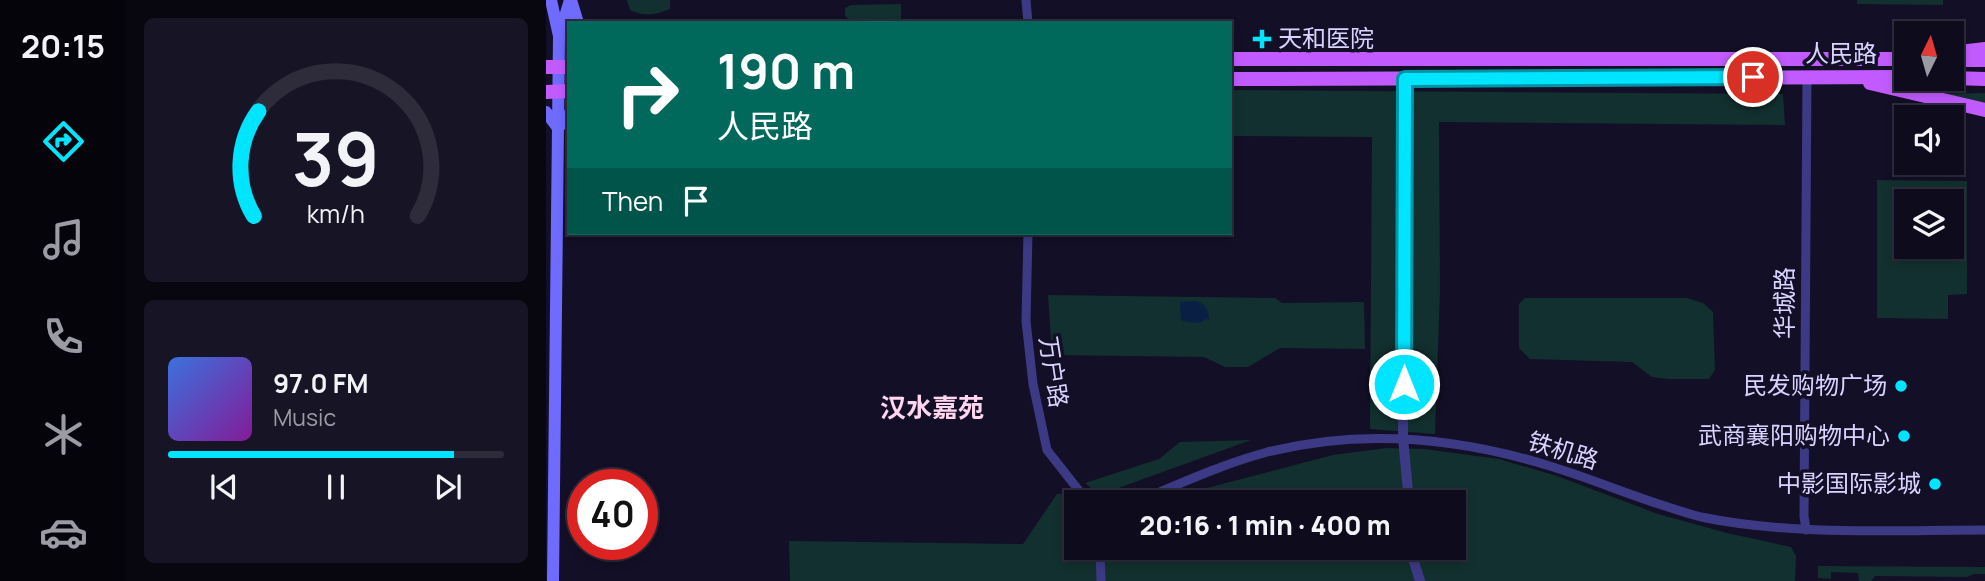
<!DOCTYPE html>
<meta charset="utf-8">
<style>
body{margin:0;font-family:Manrope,"Noto Sans SC",sans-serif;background:#171425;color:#f1f3f6;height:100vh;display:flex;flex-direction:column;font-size:26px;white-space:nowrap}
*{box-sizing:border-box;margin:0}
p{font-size:23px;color:#9b9ba3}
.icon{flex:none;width:38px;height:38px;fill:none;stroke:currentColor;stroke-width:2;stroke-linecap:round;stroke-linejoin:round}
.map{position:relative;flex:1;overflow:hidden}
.side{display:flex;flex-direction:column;gap:18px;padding:18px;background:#08060f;width:420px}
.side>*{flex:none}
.top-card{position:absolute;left:21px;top:21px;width:665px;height:214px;border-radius:0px;box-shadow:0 4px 10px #0003,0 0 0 2px #2e2b3b;background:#00695c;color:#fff;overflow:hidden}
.needle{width:46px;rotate:5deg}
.controls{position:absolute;left:1348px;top:21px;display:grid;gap:14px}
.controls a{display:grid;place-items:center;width:70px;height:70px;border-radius:0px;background:#0e0b1c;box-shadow:0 4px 10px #0003,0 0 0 2px #2e2b3b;font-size:35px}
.speed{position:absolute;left:21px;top:469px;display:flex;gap:14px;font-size:35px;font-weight:700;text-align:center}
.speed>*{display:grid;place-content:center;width:91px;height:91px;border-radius:50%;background:#0e0b1c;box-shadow:0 4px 10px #0003,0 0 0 2px #2e2b3b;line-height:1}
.speed .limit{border:10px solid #d22;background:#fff;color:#111}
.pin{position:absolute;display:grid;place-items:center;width:60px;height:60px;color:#fff;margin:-30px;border:4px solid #fff;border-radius:50%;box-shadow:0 2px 7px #0007}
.me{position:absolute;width:77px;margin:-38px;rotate:0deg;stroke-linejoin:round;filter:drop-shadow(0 0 5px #0008)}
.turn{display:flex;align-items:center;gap:24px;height:147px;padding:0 35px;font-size:32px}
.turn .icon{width:91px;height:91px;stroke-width:2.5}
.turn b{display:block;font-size:49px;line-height:60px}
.then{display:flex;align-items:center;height:66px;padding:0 35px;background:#0003;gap:14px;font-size:26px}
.side .card{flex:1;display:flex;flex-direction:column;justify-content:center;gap:10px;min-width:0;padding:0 24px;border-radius:10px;background:#171425}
.side .dial{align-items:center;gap:0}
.dial svg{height:182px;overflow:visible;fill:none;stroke:#2e2b3b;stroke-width:7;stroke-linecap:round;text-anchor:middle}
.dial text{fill:#f1f3f6;stroke:none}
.song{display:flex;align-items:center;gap:21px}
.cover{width:84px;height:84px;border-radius:10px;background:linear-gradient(135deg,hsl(220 70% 55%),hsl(290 70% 35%))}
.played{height:7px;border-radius:4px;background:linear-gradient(90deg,#00e5ff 85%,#2e2b3b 85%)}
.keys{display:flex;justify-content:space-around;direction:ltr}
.trip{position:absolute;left:518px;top:490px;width:402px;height:70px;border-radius:0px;background:#0e0b1c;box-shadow:0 4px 10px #0003,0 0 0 2px #2e2b3b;font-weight:800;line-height:70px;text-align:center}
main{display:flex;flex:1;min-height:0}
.tabs{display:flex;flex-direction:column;width:126px;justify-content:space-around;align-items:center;background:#06040b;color:#9b9ba3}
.tabs .icon{width:49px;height:49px}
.tabs .selected{color:#00e5ff}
.tabs b{font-size:32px;color:#f1f3f6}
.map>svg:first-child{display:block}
.green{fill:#12302f;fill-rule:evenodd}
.water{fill:#0a1f44}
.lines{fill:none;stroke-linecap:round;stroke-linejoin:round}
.minor{stroke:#3d3a85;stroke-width:9}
.tertiary{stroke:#3d3a85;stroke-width:10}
.secondary{stroke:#6f6bff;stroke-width:12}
.primary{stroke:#c25bff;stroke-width:14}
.route-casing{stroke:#0095a6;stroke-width:18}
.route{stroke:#00e5ff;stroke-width:12}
.poi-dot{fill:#00e5ff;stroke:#130f26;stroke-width:2.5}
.labels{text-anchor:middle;stroke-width:7;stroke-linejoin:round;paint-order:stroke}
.poi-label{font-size:24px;fill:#d9d4ff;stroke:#130f26;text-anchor:end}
.street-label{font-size:24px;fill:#d9d4ff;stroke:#130f26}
.neighbourhood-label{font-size:26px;font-weight:bold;fill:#ffd6f0;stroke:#130f26}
</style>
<main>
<nav class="tabs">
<b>20:15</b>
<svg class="icon selected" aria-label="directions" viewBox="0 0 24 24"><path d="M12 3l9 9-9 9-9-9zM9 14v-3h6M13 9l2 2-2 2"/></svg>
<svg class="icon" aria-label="music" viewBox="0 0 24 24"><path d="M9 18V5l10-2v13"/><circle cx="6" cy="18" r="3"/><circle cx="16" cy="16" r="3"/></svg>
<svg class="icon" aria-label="phone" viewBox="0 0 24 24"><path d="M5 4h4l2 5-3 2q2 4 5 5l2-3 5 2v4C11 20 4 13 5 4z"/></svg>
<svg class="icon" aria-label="climate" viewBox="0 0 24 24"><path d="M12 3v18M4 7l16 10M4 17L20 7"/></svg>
<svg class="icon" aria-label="car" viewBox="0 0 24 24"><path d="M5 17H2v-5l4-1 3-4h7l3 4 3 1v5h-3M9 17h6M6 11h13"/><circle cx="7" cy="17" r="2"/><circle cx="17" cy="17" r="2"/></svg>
</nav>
<section class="side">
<div class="card dial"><svg viewBox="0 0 100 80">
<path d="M14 69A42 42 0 1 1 86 69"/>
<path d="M14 69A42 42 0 0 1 16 23" stroke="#00e5ff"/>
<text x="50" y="56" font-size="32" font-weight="700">39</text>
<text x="50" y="72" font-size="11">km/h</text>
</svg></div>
<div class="card">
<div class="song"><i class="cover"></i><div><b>97.0 FM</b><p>Music</p></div></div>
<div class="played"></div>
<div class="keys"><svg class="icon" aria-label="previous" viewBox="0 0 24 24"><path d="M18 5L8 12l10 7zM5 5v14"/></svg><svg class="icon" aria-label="pause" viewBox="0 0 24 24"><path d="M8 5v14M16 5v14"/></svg><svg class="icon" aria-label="next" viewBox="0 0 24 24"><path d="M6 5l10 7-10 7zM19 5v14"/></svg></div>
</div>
</section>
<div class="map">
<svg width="1439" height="581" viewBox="0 0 1439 581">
<rect width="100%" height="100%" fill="#130f26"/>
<g class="green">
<path d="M81,0H124V9C109,15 99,17 84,10Z"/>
<path d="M1311,0H1397V5L1311,4Z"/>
<path d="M355,4V19H303L299,16V8L305,5Z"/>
<path d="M684,90L1237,94L1239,125L893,122L894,290L889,434L824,429L826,137L684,136Z"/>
<path d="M1439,93V110L1376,94Z"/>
<path d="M1331,180L1421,181V294L1402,295V319L1331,318ZM1360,201H1405V247H1360Z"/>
<path d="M502,295L729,298L736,303L818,302L819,349L734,348L702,367H679L658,357L506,355Z"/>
<path d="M979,298H1141L1157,303L1167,312L1169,370L1163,379H1122L1106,377L1086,362L984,359L973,348V304Z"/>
<path d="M705,440L556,494H638L787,455L841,448L878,449L953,459L1011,476L1112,514L1181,533L1245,547L1250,556L1249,581H244L243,541L477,544L511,494H552L539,483L613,459L634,442ZM530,502H908V548H530Z"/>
<path d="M1272,566L1439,567V574H1428L1421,577L1329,576L1325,581H1313L1312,573L1285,572V579L1272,578Z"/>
</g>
<path class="water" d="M650,301C660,304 663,310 663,320L660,319C651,326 645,321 635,321L634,302Z"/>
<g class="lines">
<g class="minor">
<path d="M480,0L482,23"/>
<path d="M482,233L480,321L487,384L501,450L542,502"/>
<path d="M590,502C631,485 674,465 718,453C814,428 910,437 1004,466C1043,478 1081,494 1119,506C1131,510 1143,514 1155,517C1248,536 1344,530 1439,530"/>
<path d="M1260,530L1258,516L1261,77"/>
<path d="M554,548L555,581"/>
</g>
<g class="tertiary">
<path d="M859,79L857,438L863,502"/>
<path d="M867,548L868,562L874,581"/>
</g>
<g class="secondary">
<path d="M5,0L13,36L7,581"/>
<path d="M25,0L32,23"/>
<path d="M14,33L24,0"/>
<path d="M0,112L12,128L23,114"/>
</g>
<g class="primary">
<path d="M1405,53L1439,49"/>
<path d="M684,59H1360"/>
<path d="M1405,60H1439"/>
<path d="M0,67H23"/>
<path d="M1405,78L1439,79"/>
<path d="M684,79L1360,77"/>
<path d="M1324,83L1439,110"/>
<path d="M0,92L23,91"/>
</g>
</g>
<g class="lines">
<g class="route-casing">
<path id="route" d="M858,384L859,79L1207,77"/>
</g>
<use href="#route" class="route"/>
</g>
<g class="poi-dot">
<path d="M712.5 28.5h7v7h7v7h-7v7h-7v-7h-7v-7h7z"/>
<circle cx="1355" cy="386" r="7"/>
<circle cx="1358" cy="436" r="7"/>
<circle cx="1389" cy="484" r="7"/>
</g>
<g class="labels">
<g class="poi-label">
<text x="732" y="47" text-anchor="start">天和医院</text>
<text x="1341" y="394">民发购物广场</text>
<text x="1344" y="444">武商襄阳购物中心</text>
<text x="1375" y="492">中影国际影城</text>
</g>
<g class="street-label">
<text x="1295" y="62">人民路</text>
<text transform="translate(1239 303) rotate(-90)" y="8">华城路</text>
<text transform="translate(507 372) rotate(81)" y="8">万户路</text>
<text transform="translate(1017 451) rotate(17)" y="8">铁机路</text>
</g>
<g class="neighbourhood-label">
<text x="386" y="417">汉水嘉苑</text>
</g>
</g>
</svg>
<div class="controls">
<a><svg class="needle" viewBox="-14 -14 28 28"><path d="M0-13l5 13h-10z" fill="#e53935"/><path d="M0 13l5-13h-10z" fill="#9b9ba3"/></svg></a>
<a><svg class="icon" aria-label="sound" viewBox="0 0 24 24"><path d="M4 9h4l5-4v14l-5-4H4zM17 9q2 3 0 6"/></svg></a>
<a><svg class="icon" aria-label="layers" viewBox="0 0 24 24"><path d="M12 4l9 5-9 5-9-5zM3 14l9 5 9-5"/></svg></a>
</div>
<div class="speed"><div class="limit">40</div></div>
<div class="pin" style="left:1207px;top:77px;background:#d93025"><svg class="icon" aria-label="arrive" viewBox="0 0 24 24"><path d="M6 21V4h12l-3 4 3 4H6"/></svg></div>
<svg class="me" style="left:858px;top:384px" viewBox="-20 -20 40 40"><circle r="17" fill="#00e5ff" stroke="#fff" stroke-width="3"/><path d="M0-11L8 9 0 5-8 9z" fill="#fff"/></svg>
<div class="trip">20:16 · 1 min · 400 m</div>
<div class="top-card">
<div class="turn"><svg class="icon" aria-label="right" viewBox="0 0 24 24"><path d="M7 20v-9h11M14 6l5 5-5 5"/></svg><div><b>190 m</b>人民路</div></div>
<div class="then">Then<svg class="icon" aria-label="arrive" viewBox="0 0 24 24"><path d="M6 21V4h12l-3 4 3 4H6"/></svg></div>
</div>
</div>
</main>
